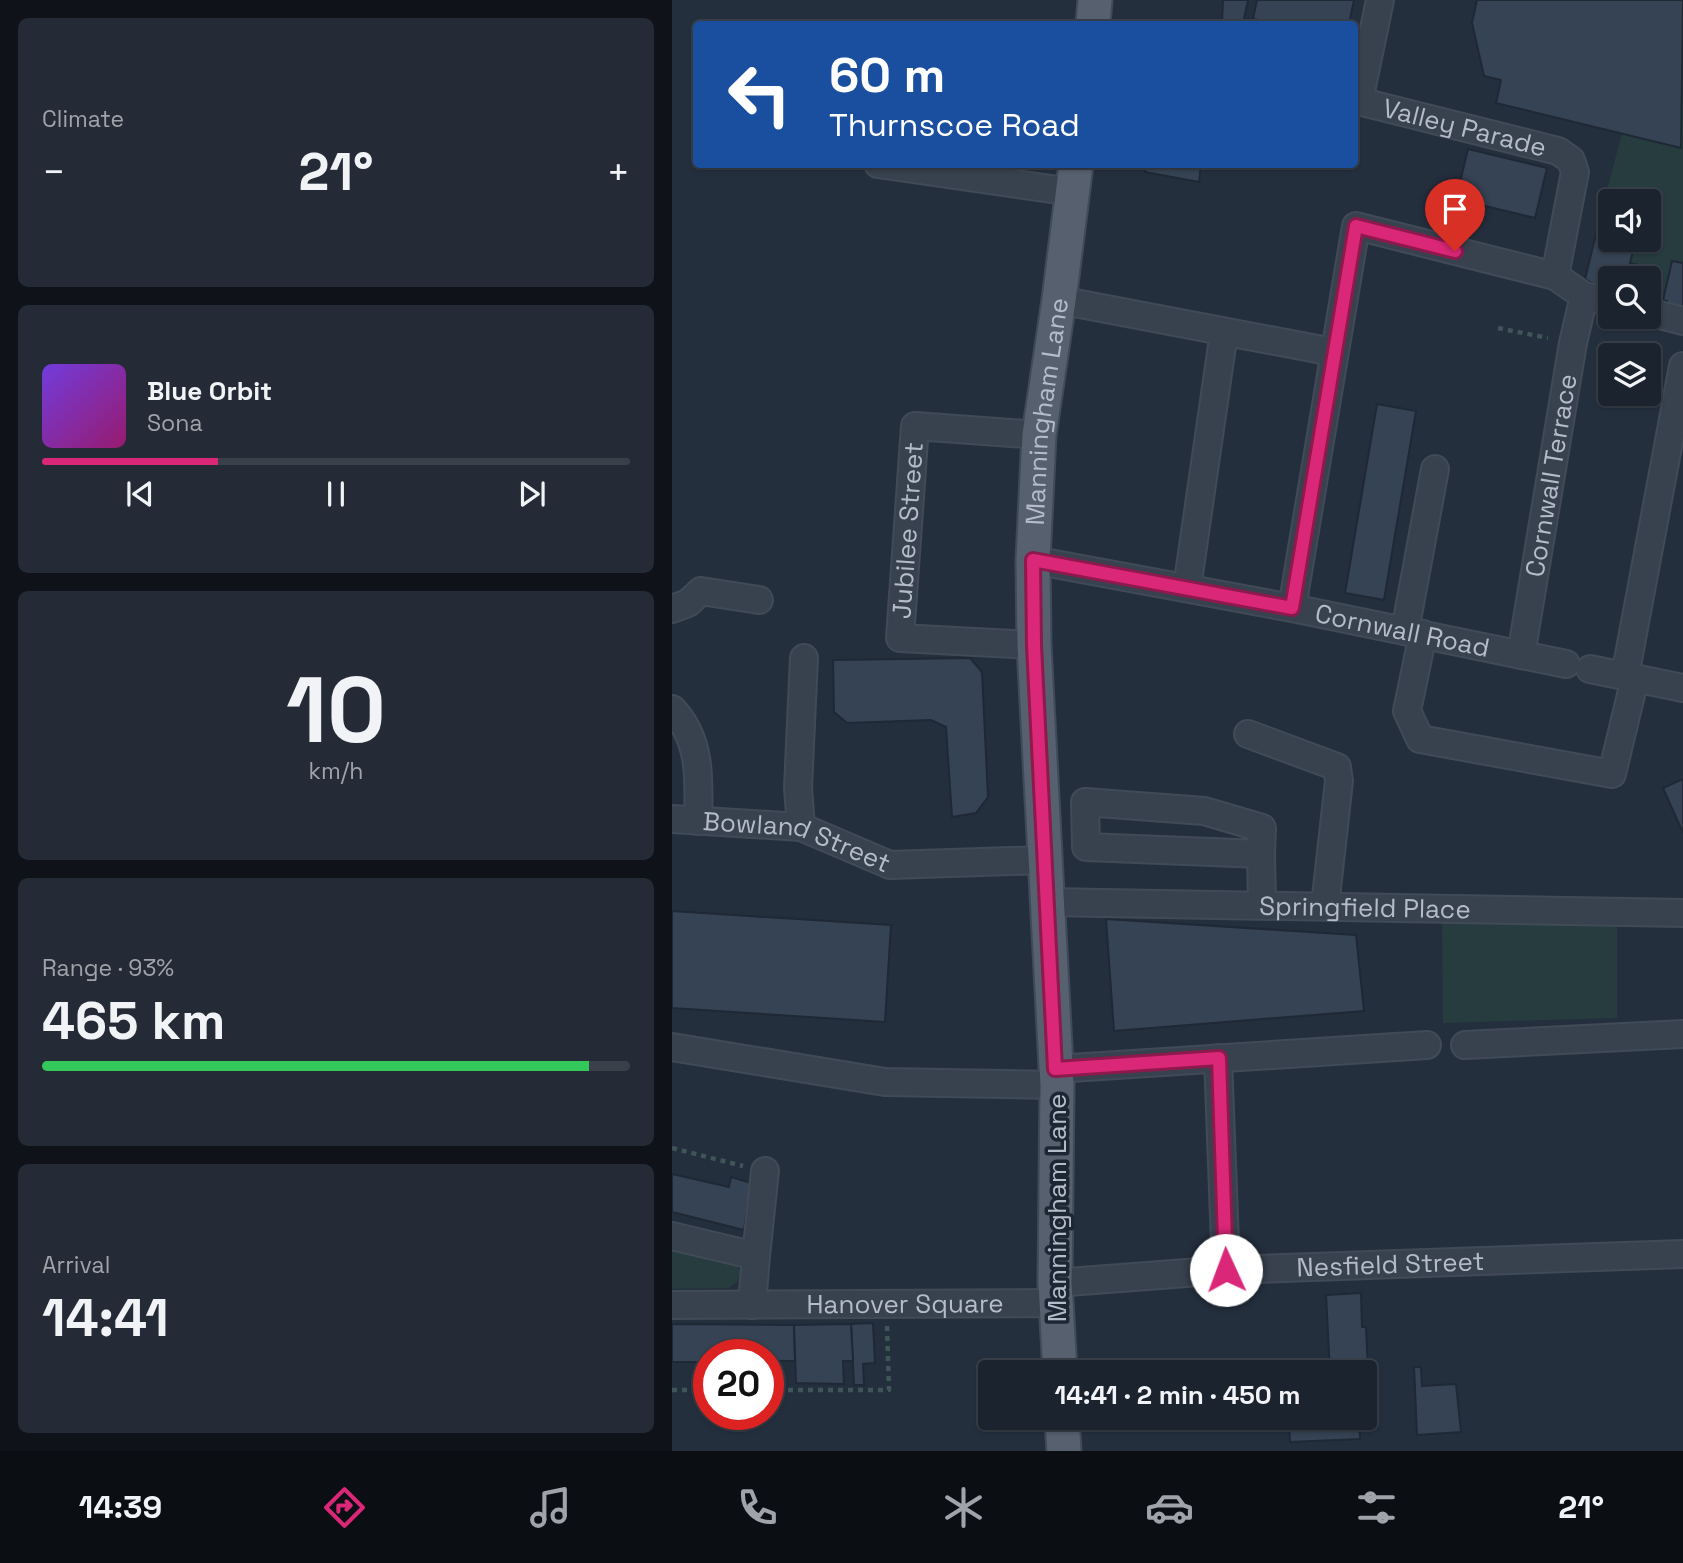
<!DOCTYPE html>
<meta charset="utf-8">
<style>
body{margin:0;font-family:"Space Grotesk",sans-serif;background:#242b36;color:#f1f3f6;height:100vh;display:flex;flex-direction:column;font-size:26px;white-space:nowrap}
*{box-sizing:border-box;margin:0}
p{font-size:23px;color:#a0a4aa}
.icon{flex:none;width:38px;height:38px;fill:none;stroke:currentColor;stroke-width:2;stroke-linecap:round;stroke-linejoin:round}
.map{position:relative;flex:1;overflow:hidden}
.panel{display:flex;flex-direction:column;gap:18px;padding:18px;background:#0f1319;width:672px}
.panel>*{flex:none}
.hud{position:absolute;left:21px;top:21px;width:665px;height:147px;border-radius:7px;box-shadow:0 2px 5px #0004,0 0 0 2px #39404a;background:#1a4fa0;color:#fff;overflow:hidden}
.controls{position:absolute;left:926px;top:189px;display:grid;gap:14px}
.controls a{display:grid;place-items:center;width:63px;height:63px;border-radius:7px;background:#1b232e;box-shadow:0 2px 5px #0004,0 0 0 2px #39404a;font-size:35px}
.speed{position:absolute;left:21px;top:1339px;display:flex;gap:14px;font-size:35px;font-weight:700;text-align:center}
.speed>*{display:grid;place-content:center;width:91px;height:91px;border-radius:50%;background:#1b232e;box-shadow:0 2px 5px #0004,0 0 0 2px #39404a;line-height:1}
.speed .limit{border:10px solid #d22;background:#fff;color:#111}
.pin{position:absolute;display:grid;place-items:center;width:60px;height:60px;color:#fff;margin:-72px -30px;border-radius:50% 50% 50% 0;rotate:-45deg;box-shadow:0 0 7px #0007}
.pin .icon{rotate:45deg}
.me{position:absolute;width:77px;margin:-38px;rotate:358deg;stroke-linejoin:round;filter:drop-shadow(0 0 5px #0008)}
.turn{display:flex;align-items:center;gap:24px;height:147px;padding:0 21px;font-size:32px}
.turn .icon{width:91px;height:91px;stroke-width:2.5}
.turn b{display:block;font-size:49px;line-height:60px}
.big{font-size:52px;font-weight:700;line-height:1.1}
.panel .card{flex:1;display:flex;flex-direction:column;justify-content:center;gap:10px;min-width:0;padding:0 24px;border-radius:10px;background:#242b36}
.panel .dial{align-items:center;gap:0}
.dial b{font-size:91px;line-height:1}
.song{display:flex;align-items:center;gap:21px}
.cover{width:84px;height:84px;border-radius:10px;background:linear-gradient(135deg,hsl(260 70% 55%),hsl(320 70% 35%))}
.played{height:7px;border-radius:4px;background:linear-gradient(90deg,#db2777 30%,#39404a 30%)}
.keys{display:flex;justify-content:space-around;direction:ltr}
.heat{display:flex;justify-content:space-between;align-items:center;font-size:38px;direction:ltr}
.charge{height:10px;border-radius:5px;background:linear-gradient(90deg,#34c759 93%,#39404a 0)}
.trip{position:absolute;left:306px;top:1360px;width:399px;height:70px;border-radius:7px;background:#1b232e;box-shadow:0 2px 5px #0004,0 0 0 2px #39404a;font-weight:700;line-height:70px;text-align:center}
.dock{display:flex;height:112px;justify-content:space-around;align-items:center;background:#0b0e12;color:#a0a4aa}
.dock .icon{width:49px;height:49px}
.dock .selected{color:#db2777}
.dock b{font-size:32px;color:#f1f3f6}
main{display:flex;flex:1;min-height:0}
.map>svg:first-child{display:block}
.green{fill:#263c3f;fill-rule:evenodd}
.building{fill:#364354;stroke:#1f2835;stroke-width:2}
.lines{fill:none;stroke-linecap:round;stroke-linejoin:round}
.minor-casing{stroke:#414a57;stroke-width:30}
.major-casing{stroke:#414a57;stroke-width:37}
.path{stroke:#3f5557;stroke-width:4.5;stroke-dasharray:5 5;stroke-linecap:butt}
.minor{stroke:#38414e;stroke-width:26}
.major{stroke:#56606e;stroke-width:33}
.route-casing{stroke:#8e194d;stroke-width:18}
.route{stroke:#db2777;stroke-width:12}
.labels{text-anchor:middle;stroke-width:7;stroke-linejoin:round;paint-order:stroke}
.street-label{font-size:26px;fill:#b4bcc9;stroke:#1d2633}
</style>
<main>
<section class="panel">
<div class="card"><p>Climate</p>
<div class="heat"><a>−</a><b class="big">21°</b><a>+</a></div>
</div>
<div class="card">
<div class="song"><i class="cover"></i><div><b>Blue Orbit</b><p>Sona</p></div></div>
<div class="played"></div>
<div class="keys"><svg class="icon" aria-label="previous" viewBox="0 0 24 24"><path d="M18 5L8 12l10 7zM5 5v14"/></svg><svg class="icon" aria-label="pause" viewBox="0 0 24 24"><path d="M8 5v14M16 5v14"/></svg><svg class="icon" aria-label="next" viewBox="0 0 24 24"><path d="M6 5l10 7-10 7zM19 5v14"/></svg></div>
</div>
<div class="card dial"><b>10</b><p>km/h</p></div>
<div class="card"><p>Range · 93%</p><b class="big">465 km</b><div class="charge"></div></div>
<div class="card"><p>Arrival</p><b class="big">14:41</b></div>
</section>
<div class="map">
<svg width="1011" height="1451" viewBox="0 0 1011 1451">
<rect width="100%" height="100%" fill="#242f3e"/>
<g class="green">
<path d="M1011,0V310H993L994,301L977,297L976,278H938L934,194L950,133L824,103L829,81L812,76L800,23ZM938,201H976V240H938Z"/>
<path d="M770,917H945V1018L771,1023Z"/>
<path d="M0,1248L60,1261L70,1272L66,1281L57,1288L0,1289Z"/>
</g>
<g class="building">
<path d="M551,0H576L571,24L550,22Z"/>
<path d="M585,0H682L677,24H608L581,19Z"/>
<path d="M805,0H1011L1009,148L824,103L829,80L812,76L800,23Z"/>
<path d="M796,149L875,168L863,218L784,199Z"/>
<path d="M473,164H529L527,182L473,172Z"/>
<path d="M934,194L963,201H938V240H964L958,263L983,269L976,294V278H938V294L913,279Z"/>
<path d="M1000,261L1011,263V310H993L995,301L991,300Z"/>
<path d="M705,404L744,411L712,600L673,593Z"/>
<path d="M298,658L310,672L316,797L304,813L280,817L274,727L259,720L175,723L162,712L161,660Z"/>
<path d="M1011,779V833L991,788Z"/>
<path d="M0,911L219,925L213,1022L0,1008Z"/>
<path d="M434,919L684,935L692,1011L442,1031Z"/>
<path d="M0,1174L57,1187L59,1177L79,1183L72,1230L0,1212Z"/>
<path d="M689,1293L690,1327H694L696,1371L658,1372L654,1295Z"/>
<path d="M201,1323L203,1363L191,1364L192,1385H182L179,1324Z"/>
<path d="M0,1324L122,1325L123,1361H96V1354H37V1362H0Z"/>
<path d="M179,1324L181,1361H171L172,1384L124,1383L122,1325Z"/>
<path d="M742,1367H749L750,1386L784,1384L789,1432L745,1435Z"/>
<path d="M617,1418H687L688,1439L618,1442Z"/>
</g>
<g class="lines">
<g class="minor-casing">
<g id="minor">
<path id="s1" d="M682,100L886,151L899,160L903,172L883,276"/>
<path d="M687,101L708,0"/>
<path d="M206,164L400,192"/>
<path d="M387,300L661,352"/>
<path d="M976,312L1011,321"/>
<path id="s2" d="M361,560L620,608L894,664"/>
<path d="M515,588L552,332"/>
<path d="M620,608L684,226L883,276L912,296L938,302"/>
<path d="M0,609L16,603L29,591L87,600"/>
<path d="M733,631L763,469"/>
<path d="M751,634L735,711L748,739L940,774L963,678"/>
<path id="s3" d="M362,645L228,638L243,426L367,435"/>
<path id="s4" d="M849,655L901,343L912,296"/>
<path d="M918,669L1011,688"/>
<path d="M953,676L1011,366"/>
<path d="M0,709C30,740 27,781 26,821"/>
<path d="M576,734L665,767L667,781L653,906"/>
<path id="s5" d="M0,819L129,827L218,865L372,860"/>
<path d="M129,827L126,788L132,658"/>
<path d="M589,854L590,828L532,811L413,802L414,847L589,854L590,904"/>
<path id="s6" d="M375,902L1011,913"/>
<path d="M793,1045L1011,1034"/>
<path d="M0,1047L213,1082L385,1085"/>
<path d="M546,1058L554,1270"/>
<path d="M383,1069L755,1045"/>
<path d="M0,1236L84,1256L80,1305"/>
<path d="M84,1256L93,1171"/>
<path id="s7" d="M383,1283L554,1270L1011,1254"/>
<path id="s8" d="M0,1305L384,1303"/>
</g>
</g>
<g class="major-casing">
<g id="major">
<path d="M421,24L423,0"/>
<path id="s9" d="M388,1372L383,1283L385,1085L362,645L361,560L367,435L387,300L404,164"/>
<path d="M390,1418L392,1451"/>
</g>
</g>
<g class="path">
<path d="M826,328L876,338"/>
<path d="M0,1148L71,1166"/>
<path d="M0,1390H37"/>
<path d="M96,1390H217L215,1326"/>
</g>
<use href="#minor" class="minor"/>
<use href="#major" class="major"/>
</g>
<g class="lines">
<g class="route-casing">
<path id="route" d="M554,1270L547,1058L383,1069L362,645L361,560L620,608L684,226L783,251"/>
</g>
<use href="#route" class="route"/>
</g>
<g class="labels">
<g class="street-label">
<text dy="9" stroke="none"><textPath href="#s1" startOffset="114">Valley Parade</textPath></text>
<text dy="9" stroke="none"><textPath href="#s9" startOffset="962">Manningham Lane</textPath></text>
<text dy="9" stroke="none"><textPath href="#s4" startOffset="182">Cornwall Terrace</textPath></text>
<text dy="9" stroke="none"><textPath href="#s3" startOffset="242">Jubilee Street</textPath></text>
<text dy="9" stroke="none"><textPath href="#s2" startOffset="376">Cornwall Road</textPath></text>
<text dy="9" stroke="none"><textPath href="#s5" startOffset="128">Bowland Street</textPath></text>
<text dy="9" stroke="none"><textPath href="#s6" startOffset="318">Springfield Place</textPath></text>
<text transform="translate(385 1208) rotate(-90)" y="9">Manningham Lane</text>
<text dy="9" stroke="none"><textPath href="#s7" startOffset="336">Nesfield Street</textPath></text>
<text dy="9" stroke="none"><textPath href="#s8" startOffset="233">Hanover Square</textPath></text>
</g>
</g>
</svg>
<div class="controls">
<a><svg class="icon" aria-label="sound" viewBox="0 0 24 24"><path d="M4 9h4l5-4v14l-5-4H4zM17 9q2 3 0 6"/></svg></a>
<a><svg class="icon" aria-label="search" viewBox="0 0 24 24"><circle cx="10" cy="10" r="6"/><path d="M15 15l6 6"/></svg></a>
<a><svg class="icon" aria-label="layers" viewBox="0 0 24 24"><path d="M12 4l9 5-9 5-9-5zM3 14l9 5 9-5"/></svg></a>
</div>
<div class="speed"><div class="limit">20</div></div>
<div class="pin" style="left:783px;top:251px;background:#d93025"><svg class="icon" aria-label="arrive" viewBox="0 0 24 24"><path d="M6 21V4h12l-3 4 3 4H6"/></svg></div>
<svg class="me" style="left:554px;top:1270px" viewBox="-20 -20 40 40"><circle r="19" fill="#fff"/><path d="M0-13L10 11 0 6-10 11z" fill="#db2777"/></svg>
<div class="trip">14:41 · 2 min · 450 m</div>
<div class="hud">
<div class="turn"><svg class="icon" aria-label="left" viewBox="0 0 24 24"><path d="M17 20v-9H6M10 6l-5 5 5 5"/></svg><div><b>60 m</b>Thurnscoe Road</div></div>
</div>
</div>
</main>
<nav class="dock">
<b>14:39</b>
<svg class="icon selected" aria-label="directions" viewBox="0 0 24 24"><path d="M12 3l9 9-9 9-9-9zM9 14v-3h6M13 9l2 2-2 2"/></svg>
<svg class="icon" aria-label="music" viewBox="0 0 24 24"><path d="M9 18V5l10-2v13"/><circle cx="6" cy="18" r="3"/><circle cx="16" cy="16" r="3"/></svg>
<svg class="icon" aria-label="phone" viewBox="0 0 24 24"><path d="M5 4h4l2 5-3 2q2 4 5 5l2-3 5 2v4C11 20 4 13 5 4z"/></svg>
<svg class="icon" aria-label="climate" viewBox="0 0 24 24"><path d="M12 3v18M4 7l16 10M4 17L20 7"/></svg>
<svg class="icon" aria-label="car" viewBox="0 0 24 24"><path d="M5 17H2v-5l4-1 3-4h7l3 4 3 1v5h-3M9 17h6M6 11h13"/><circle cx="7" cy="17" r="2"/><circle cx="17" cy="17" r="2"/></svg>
<svg class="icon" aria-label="filters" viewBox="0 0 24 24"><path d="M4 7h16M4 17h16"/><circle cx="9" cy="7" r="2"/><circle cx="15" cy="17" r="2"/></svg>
<b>21°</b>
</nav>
